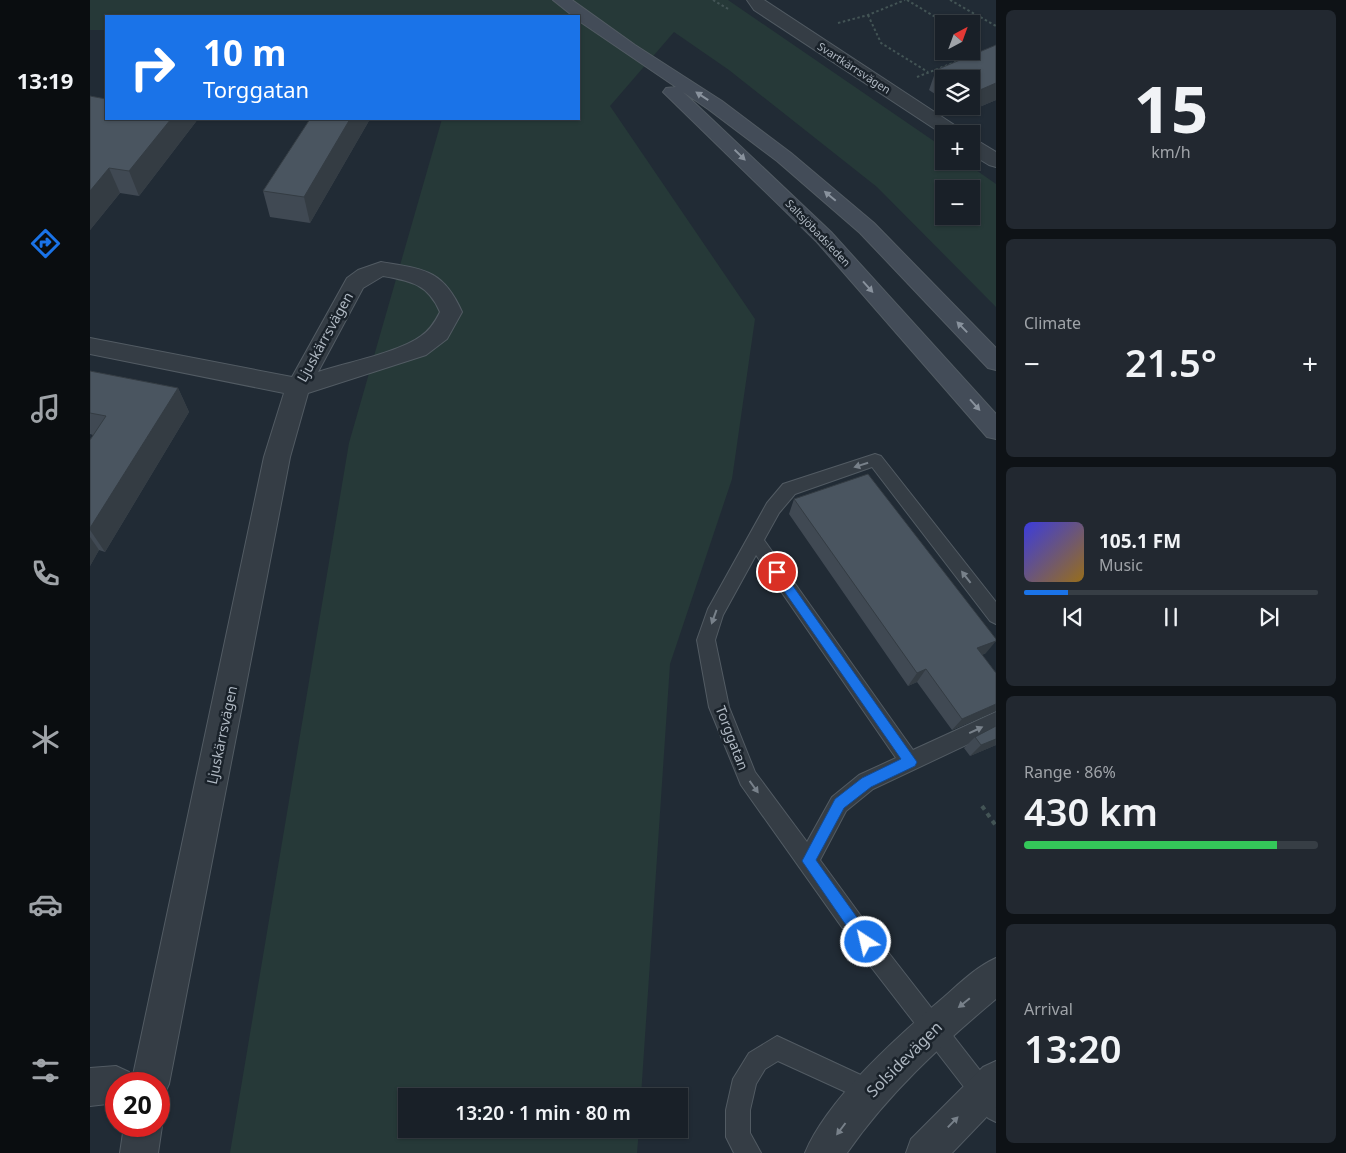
<!DOCTYPE html>
<meta charset="utf-8">
<style>
body{margin:0;font-family:"Noto Sans",sans-serif;background:#222830;color:#f1f3f6;height:100vh;display:flex;flex-direction:column;font-size:19px;white-space:nowrap}
*{box-sizing:border-box;margin:0}
p{font-size:16px;color:#9fa3a8}
.icon{flex:none;width:28px;height:28px;fill:none;stroke:currentColor;stroke-width:2;stroke-linecap:round;stroke-linejoin:round}
.map{position:relative;flex:1;overflow:hidden}
.sheet{display:flex;flex-direction:column;gap:10px;padding:10px;background:#0e1216;width:350px}
.sheet>*{flex:none}
.top-card{position:absolute;left:15px;top:15px;width:475px;height:105px;border-radius:0px;box-shadow:0 1px 4px #0004,0 0 0 1px #373e45;background:#1a73e8;color:#fff;overflow:hidden}
.needle{width:32px;rotate:41deg}
.fabs{position:absolute;left:845px;top:15px;display:grid;gap:10px}
.fabs a{display:grid;place-items:center;width:45px;height:45px;border-radius:0px;background:#192028;box-shadow:0 1px 4px #0004,0 0 0 1px #373e45;font-size:25px}
.speed{position:absolute;left:15px;top:1072px;display:flex;gap:10px;font-size:25px;font-weight:700;text-align:center}
.speed>*{display:grid;place-content:center;width:65px;height:65px;border-radius:50%;background:#192028;box-shadow:0 1px 4px #0004,0 0 0 1px #373e45;line-height:1}
.speed .limit{border:8px solid #d22;background:#fff;color:#111}
.pin{position:absolute;display:grid;place-items:center;width:42px;height:42px;color:#fff;margin:-21px;border:2px solid #fff;border-radius:50%;box-shadow:0 1px 5px #0007}
.me{position:absolute;width:55px;margin:-28px;rotate:325deg;stroke-linejoin:round;filter:drop-shadow(0 0 4px #0008)}
.turn{display:flex;align-items:center;gap:18px;height:105px;padding:0 15px;font-size:22px}
.turn .icon{width:65px;height:65px;stroke-width:2.5}
.turn b{display:block;font-size:35px;line-height:42px}
.big{font-size:38px;font-weight:600;line-height:1.1}
.sheet .tile{flex:1;display:flex;flex-direction:column;justify-content:center;gap:8px;min-width:0;padding:0 18px;border-radius:8px;background:#222830}
.sheet .dial{align-items:center;gap:0}
.dial b{font-size:65px;line-height:1}
.song{display:flex;align-items:center;gap:15px}
.cover{width:60px;height:60px;border-radius:8px;background:linear-gradient(135deg,hsl(240 70% 55%),hsl(40 70% 35%))}
.played{height:5px;border-radius:2px;background:linear-gradient(90deg,#1a73e8 15%,#373e45 15%)}
.keys{display:flex;justify-content:space-around;direction:ltr}
.heat{display:flex;justify-content:space-between;align-items:center;font-size:28px;direction:ltr}
.charge{height:8px;border-radius:4px;background:linear-gradient(90deg,#34c759 86%,#373e45 0)}
.trip{position:absolute;left:308px;top:1088px;width:290px;height:50px;border-radius:0px;background:#192028;box-shadow:0 1px 4px #0004,0 0 0 1px #373e45;font-weight:600;line-height:50px;text-align:center}
main{display:flex;flex:1;min-height:0}
.menu{display:flex;flex-direction:column;width:90px;justify-content:space-around;align-items:center;background:#0a0d10;color:#9fa3a8}
.menu .icon{width:35px;height:35px}
.menu .selected{color:#1a73e8}
.menu b{font-size:22px;color:#f1f3f6}
.map>svg:first-child{display:block}
.green{fill:#263938;fill-rule:evenodd}
.lines{fill:none;stroke-linecap:round;stroke-linejoin:round}
.lane-casing{stroke:#525b63;stroke-width:2}
.street-casing{stroke:#525b63;stroke-width:2}
.secondary-casing{stroke:#525b63;stroke-width:2}
.path-far1{stroke:#435455;stroke-width:2;stroke-dasharray:2.5 2.5;stroke-linecap:butt}
.path{stroke:#435455;stroke-width:4;stroke-dasharray:4.5 4.5;stroke-linecap:butt}
.lane{fill:#353d45;fill-rule:evenodd}
.street{fill:#353d45;fill-rule:evenodd}
.secondary{fill:#434c58;fill-rule:evenodd}
.wall{fill:#404953}
.shaded-wall{fill:#343c43}
.building{fill:#4a5560;stroke:#343c43}
.oneway{fill:#89929d}
.oneway2{fill:#78818a}
.route{fill:#1a73e8;stroke:#114b97}
.labels{text-anchor:middle;stroke-width:5;stroke-linejoin:round;paint-order:stroke}
.far-street-label{font-size:11px;fill:#afb8c2;stroke:#1a222a}
.street-label{font-size:14px;fill:#afb8c2;stroke:#1a222a}
.near-street-label{font-size:16px;fill:#afb8c2;stroke:#1a222a}
</style>
<main>
<nav class="menu">
<b>13:19</b>
<svg class="icon selected" aria-label="directions" viewBox="0 0 24 24"><path d="M12 3l9 9-9 9-9-9zM9 14v-3h6M13 9l2 2-2 2"/></svg>
<svg class="icon" aria-label="music" viewBox="0 0 24 24"><path d="M9 18V5l10-2v13"/><circle cx="6" cy="18" r="3"/><circle cx="16" cy="16" r="3"/></svg>
<svg class="icon" aria-label="phone" viewBox="0 0 24 24"><path d="M5 4h4l2 5-3 2q2 4 5 5l2-3 5 2v4C11 20 4 13 5 4z"/></svg>
<svg class="icon" aria-label="climate" viewBox="0 0 24 24"><path d="M12 3v18M4 7l16 10M4 17L20 7"/></svg>
<svg class="icon" aria-label="car" viewBox="0 0 24 24"><path d="M5 17H2v-5l4-1 3-4h7l3 4 3 1v5h-3M9 17h6M6 11h13"/><circle cx="7" cy="17" r="2"/><circle cx="17" cy="17" r="2"/></svg>
<svg class="icon" aria-label="filters" viewBox="0 0 24 24"><path d="M4 7h16M4 17h16"/><circle cx="9" cy="7" r="2"/><circle cx="15" cy="17" r="2"/></svg>
</nav>
<div class="map">
<svg width="906" height="1153" viewBox="0 0 906 1153">
<rect width="100%" height="100%" fill="#212b35"/>
<path class="green" d="M0,0H638L854,148V161H873L906,184V307L787,187L639,70L584,32L520,106L665,319L642,479L580,664L551,1096H316V1129H549L547,1153H140L259,443L352,119H489V16H16V30H0ZM854,189H881V216H854Z"/>
<g class="lines">
<g class="lane-casing">
<g id="lane">
<path d="M785,454L791,456L906,602V624L900,621L782,467L705,494L689,513L674,540L823,750L906,712V731L783,789L756,811L730,860L784,934L906,1091V1122L898,1118L768,950L651,785L619,707L607,640L618,609L677,503L693,484ZM666,555L806,758L769,775L742,797L717,842L665,772L639,707L625,640L633,615Z"/>
<path d="M687,1036L788,1083L792,1091L788,1099L780,1103L688,1061L675,1069L666,1084L660,1110V1133L671,1153H644L636,1137V1110L643,1079L659,1053Z"/>
</g>
</g>
<g class="street-casing">
<g id="street">
<path d="M657,0H674L872,130L874,134L854,135L664,10Z"/>
<path d="M881,139L888,141L906,152V167L899,165L881,154Z"/>
<path d="M291,262C333,269 353,269 372,312L357,339L336,355L218,393L200,457L79,1084L73,1097L69,1099V1084H26V1103L0,1106V1068L26,1066L39,1072L42,1080L174,457L194,393L0,354V338L202,377L257,278L268,270ZM293,276C321,281 338,284 350,312C345,322 340,330 331,336C310,352 255,363 228,372L273,288Z"/>
<path d="M906,958V999C851,1045 798,1094 757,1153H715C737,1099 809,1035 854,997C870,983 886,967 906,958Z"/>
<path d="M906,1061V1107L862,1153H816L821,1139L893,1067Z"/>
<path d="M69,1118L72,1126L68,1153H30L34,1126H69Z"/>
</g>
</g>
<g class="secondary-casing">
<path id="secondary" d="M463,0H482L545,45L632,101L701,153L784,223L906,348V370L898,368L770,233L687,161L618,109L593,92L741,232L906,414V439L897,437L727,242L573,92L576,88L586,87L489,21V16H483Z"/>
</g>
<g class="path-far1">
<path d="M623,0L640,10"/>
<path d="M817,0L857,24"/>
<path d="M860,0L906,26"/>
<path d="M778,15L791,43L838,72"/>
<path d="M748,23L778,15L815,0"/>
<path d="M868,24L888,17"/>
<path d="M881,47L890,52"/>
<path d="M827,77L868,61"/>
</g>
<path class="path" d="M892,806L906,826"/>
<use href="#lane" class="lane"/>
<use href="#street" class="street"/>
<use href="#secondary" class="secondary"/>
</g>
<g class="wall">
<path d="M906,45V100L875,113L864,106H881V79H854V100L839,90L846,70Z"/>
<path d="M0,96L108,119L49,196L30,193L0,230Z"/>
<path d="M220,119H280L220,223L180,217L173,191Z"/>
<path d="M0,371L88,388L99,412L15,552L9,550L0,566V440L3,435L0,434Z"/>
<path d="M704,499L896,653L892,655L906,673V711L862,730L827,682L818,686L699,514Z"/>
<path d="M885,737L906,745L880,756L874,748Z"/>
</g>
<g class="shaded-wall">
<path d="M906,83V100L875,113L878,106H881V98L883,93Z"/>
<path d="M81,119H108L49,196L39,171Z"/>
<path d="M260,119H280L220,223L214,197Z"/>
<path d="M19,168L30,193L0,230V191Z"/>
<path d="M88,388L99,412L15,552L0,530V528Z"/>
<path d="M0,537L9,550L0,566Z"/>
<path d="M906,641L896,653L877,661L887,648Z"/>
<path d="M836,669L827,682L818,686L827,673Z"/>
<path d="M906,704V711L862,730L872,719Z"/>
<path d="M906,739V745L880,756L891,745Z"/>
</g>
<g class="building">
<path d="M906,45V83L883,93L881,91V79H861L846,70Z"/>
<path d="M0,96L16,99V119H81L39,171L19,168L0,191Z"/>
<path d="M220,119H260L214,197L173,191Z"/>
<path d="M0,371L88,388L0,528V440L16,416L0,413Z"/>
<path d="M778,474L906,639V641L887,648L906,673V704L872,719L836,669L827,673L704,499Z"/>
<path d="M906,726V739L891,745L885,737Z"/>
</g>
<defs><path id="oneway-solid" d="M-6-.8H1V-3.2L6.5 0L1 3.2V.8H-6Z" transform="scale(1.25)"/></defs>
<g class="oneway">
<use href="#oneway-solid" transform="translate(612 96) rotate(-147)"/>
<use href="#oneway-solid" transform="translate(650 155) rotate(44)"/>
<use href="#oneway-solid" transform="translate(740 196) rotate(-140)"/>
<use href="#oneway-solid" transform="translate(778 287) rotate(48)"/>
<use href="#oneway-solid" transform="translate(872 327) rotate(-134)"/>
<use href="#oneway-solid" transform="translate(885 405) rotate(48)"/>
</g>
<g class="oneway2">
<use href="#oneway-solid" transform="translate(771 465) rotate(162)"/>
<use href="#oneway-solid" transform="translate(876 577) rotate(-128)"/>
<use href="#oneway-solid" transform="translate(624 617) rotate(110)"/>
<use href="#oneway-solid" transform="translate(886 730) rotate(-25)"/>
<use href="#oneway-solid" transform="translate(664 787) rotate(54)"/>
<use href="#oneway-solid" transform="translate(874 1003) rotate(141)"/>
<use href="#oneway-solid" transform="translate(863 1122) rotate(-46)"/>
<use href="#oneway-solid" transform="translate(751 1129) rotate(127)"/>
</g>
<path class="route" d="M687,567L691,569L827,762L825,766L781,787L754,808L726,860L781,937L783,942L781,947L776,949L771,947L712,861L745,799L772,778L811,759L683,575L682,572L683,569Z"/>
<g class="labels">
<g class="far-street-label">
<text transform="translate(764 68) rotate(33)" y="4">Svartkärrsvägen</text>
<text transform="translate(728 233) rotate(46)" y="4">Saltsjöbadsleden</text>
</g>
<g class="street-label">
<text transform="translate(235 337) rotate(-61)" y="5">Ljuskärrsvägen</text>
<text transform="translate(132 735) rotate(-78)" y="5">Ljuskärrsvägen</text>
<text transform="translate(642 738) rotate(69)" y="5">Torggatan</text>
</g>
<g class="near-street-label">
<text transform="translate(814 1059) rotate(-45)" y="6">Solsidevägen</text>
</g>
</g>
</svg>
<div class="fabs">
<a><svg class="needle" viewBox="-14 -14 28 28"><path d="M0-13l5 13h-10z" fill="#e53935"/><path d="M0 13l5-13h-10z" fill="#9fa3a8"/></svg></a>
<a><svg class="icon" aria-label="layers" viewBox="0 0 24 24"><path d="M12 4l9 5-9 5-9-5zM3 14l9 5 9-5"/></svg></a>
<a>+</a>
<a>−</a>
</div>
<div class="speed"><div class="limit">20</div></div>
<div class="pin" style="left:687px;top:572px;background:#d93025"><svg class="icon" aria-label="arrive" viewBox="0 0 24 24"><path d="M6 21V4h12l-3 4 3 4H6"/></svg></div>
<svg class="me" style="left:776px;top:942px" viewBox="-20 -20 40 40"><circle r="17" fill="#1a73e8" stroke="#fff" stroke-width="3"/><path d="M0-11L8 9 0 5-8 9z" fill="#fff"/></svg>
<div class="trip">13:20 · 1 min · 80 m</div>
<div class="top-card">
<div class="turn"><svg class="icon" aria-label="right" viewBox="0 0 24 24"><path d="M7 20v-9h11M14 6l5 5-5 5"/></svg><div><b>10 m</b>Torggatan</div></div>
</div>
</div>
<section class="sheet">
<div class="tile dial"><b>15</b><p>km/h</p></div>
<div class="tile"><p>Climate</p>
<div class="heat"><a>−</a><b class="big">21.5°</b><a>+</a></div>
</div>
<div class="tile">
<div class="song"><i class="cover"></i><div><b>105.1 FM</b><p>Music</p></div></div>
<div class="played"></div>
<div class="keys"><svg class="icon" aria-label="previous" viewBox="0 0 24 24"><path d="M18 5L8 12l10 7zM5 5v14"/></svg><svg class="icon" aria-label="pause" viewBox="0 0 24 24"><path d="M8 5v14M16 5v14"/></svg><svg class="icon" aria-label="next" viewBox="0 0 24 24"><path d="M6 5l10 7-10 7zM19 5v14"/></svg></div>
</div>
<div class="tile"><p>Range · 86%</p><b class="big">430 km</b><div class="charge"></div></div>
<div class="tile"><p>Arrival</p><b class="big">13:20</b></div>
</section>
</main>
